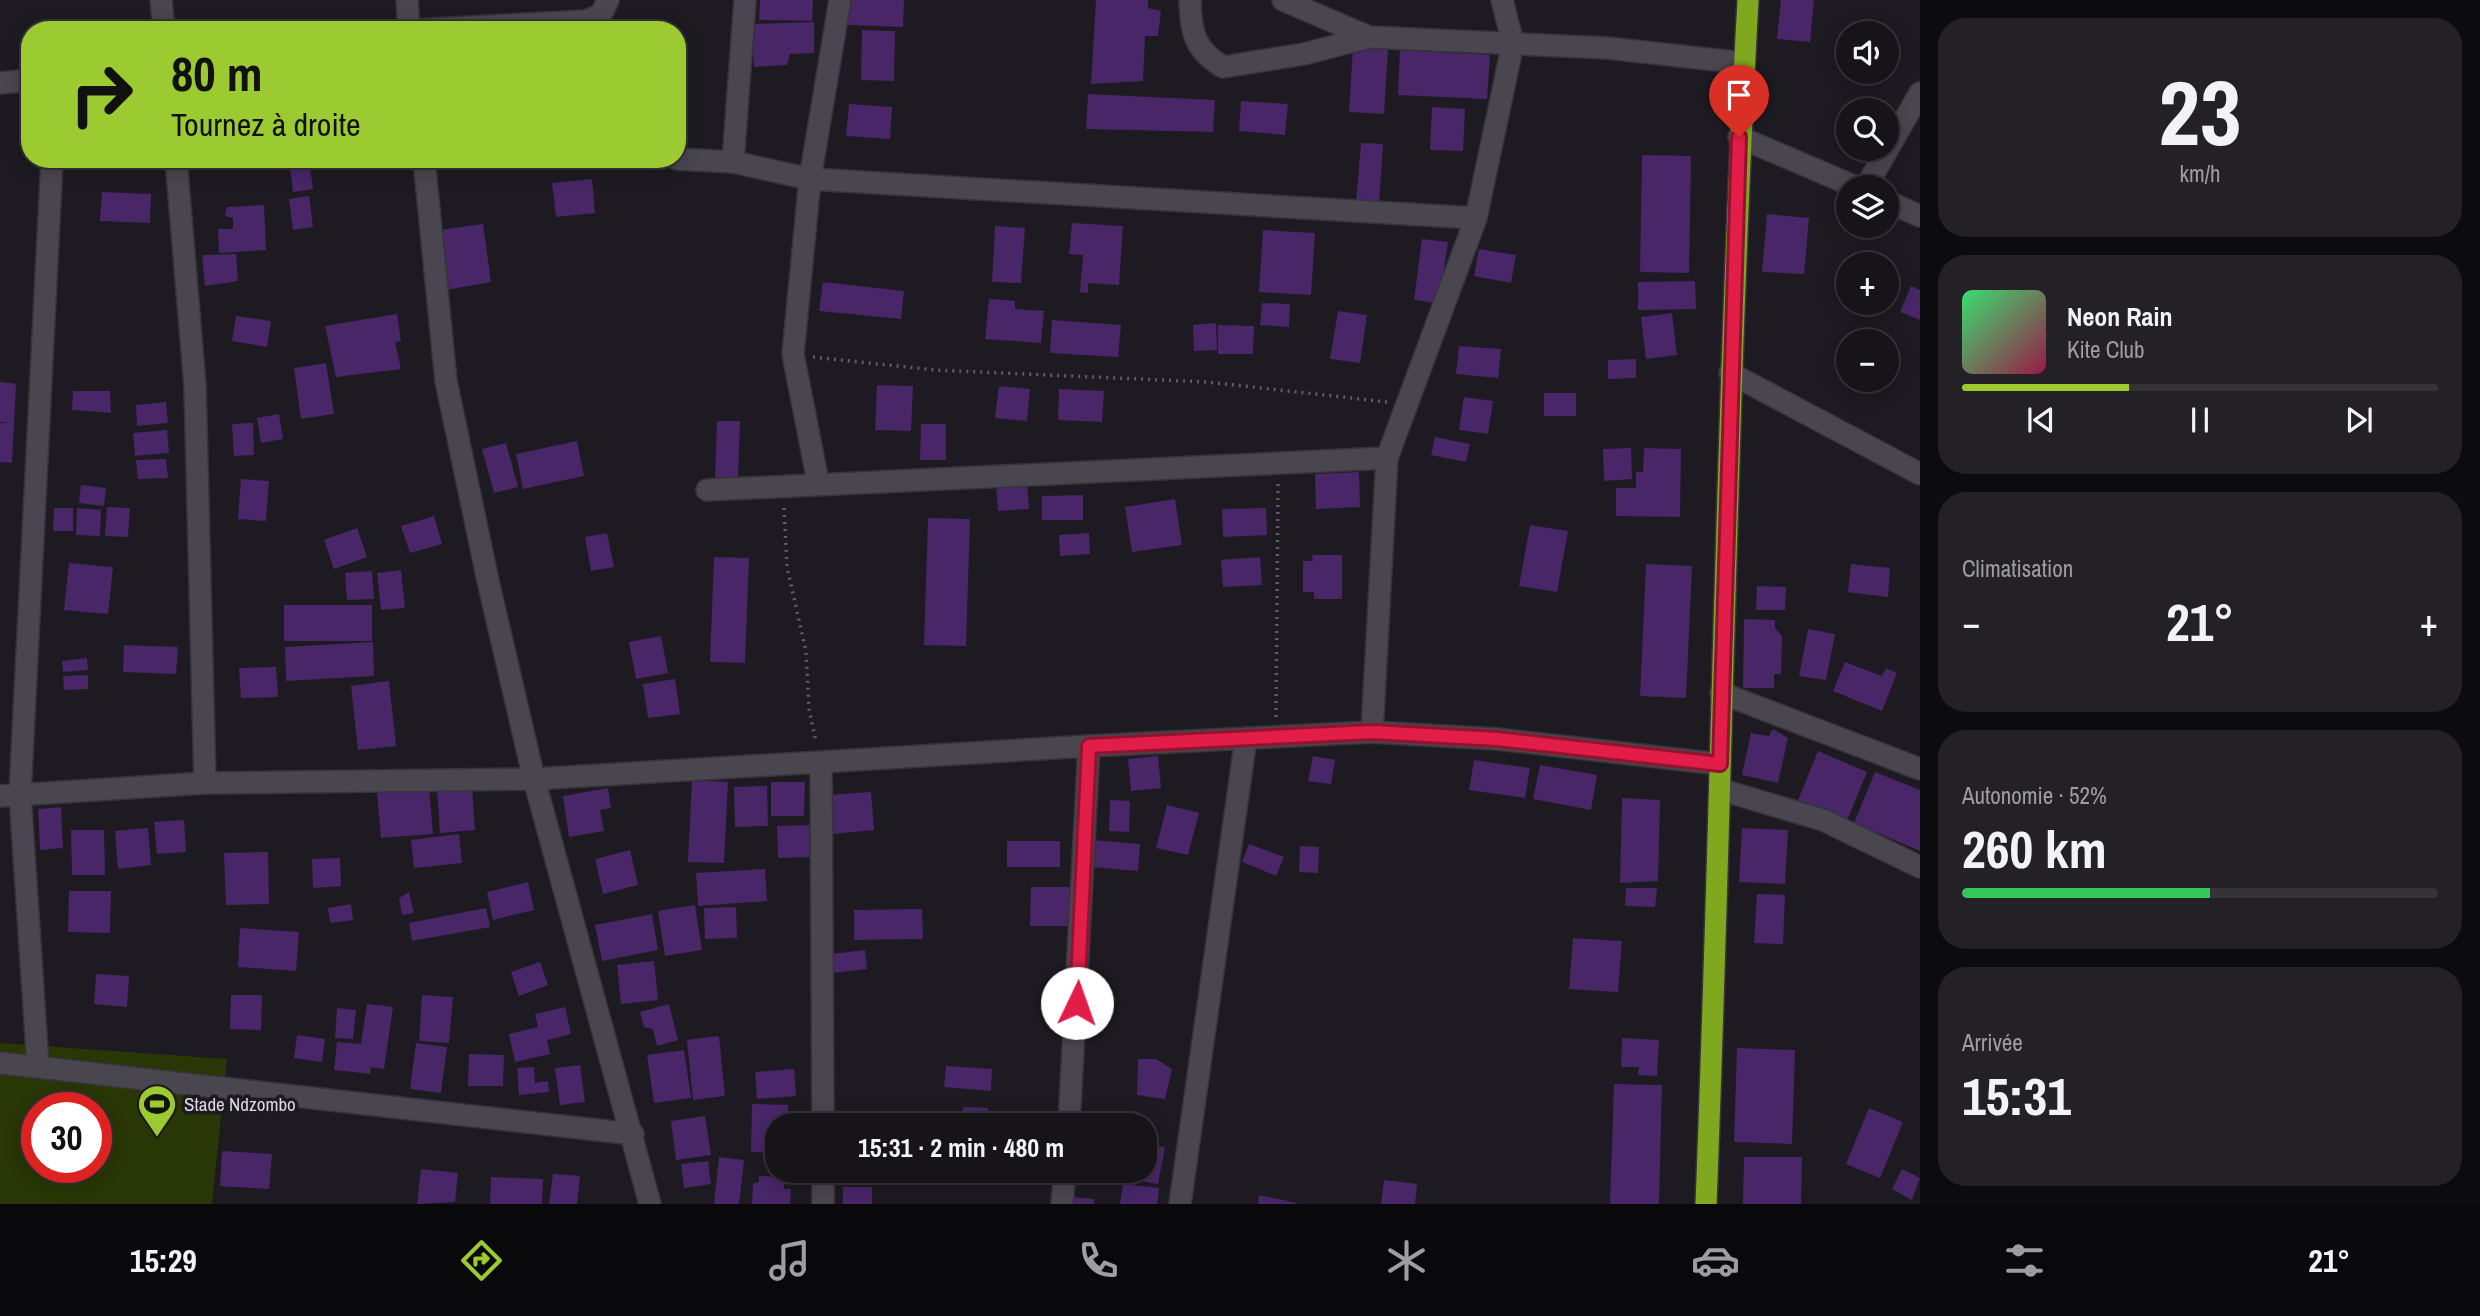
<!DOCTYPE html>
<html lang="fr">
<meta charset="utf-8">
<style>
body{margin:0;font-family:"Archivo Narrow",sans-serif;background:#232126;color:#f1f3f6;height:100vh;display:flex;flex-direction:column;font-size:26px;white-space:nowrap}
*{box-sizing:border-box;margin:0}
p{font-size:23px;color:#9e9ea2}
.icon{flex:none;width:38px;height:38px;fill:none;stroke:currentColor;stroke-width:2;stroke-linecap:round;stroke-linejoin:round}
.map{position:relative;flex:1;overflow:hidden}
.drawer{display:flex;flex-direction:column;gap:18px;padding:18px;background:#0c0b0e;width:560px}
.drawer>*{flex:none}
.hud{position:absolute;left:21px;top:21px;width:665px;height:147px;border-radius:28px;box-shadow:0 4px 18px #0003,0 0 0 2px #353338;background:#9cca31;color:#111;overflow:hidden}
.controls{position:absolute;left:1836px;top:21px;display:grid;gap:14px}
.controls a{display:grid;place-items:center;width:63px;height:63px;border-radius:50%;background:#161419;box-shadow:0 4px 18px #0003,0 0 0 2px #353338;font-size:35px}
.speed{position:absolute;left:21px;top:1092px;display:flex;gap:14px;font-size:35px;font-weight:700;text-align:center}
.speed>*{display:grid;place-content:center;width:91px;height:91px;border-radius:50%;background:#161419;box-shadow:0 4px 18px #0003,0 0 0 2px #353338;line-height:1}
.speed .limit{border:10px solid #d22;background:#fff;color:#111}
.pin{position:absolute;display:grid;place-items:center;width:60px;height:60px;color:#fff;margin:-72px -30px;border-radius:50% 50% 50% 0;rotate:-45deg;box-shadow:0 0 7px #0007}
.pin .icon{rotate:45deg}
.me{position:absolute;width:77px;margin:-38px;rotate:3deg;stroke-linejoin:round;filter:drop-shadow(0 0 5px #0008)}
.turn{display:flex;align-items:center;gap:24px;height:147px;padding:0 35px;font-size:32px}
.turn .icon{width:91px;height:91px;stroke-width:2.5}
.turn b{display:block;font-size:49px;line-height:60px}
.big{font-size:52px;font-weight:800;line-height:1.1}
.drawer .card{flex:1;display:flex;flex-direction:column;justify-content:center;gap:10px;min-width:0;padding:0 24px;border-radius:28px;background:#232126}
.drawer .dial{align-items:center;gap:0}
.dial b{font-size:91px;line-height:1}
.song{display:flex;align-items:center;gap:21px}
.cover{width:84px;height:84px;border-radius:10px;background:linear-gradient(135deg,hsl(140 70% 55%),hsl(340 70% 35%))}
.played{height:7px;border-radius:4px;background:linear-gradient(90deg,#9cca31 35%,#353338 35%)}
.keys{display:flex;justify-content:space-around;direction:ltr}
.heat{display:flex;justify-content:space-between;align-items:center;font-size:38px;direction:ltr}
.charge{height:10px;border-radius:5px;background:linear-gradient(90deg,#34c759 52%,#353338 0)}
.trip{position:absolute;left:765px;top:1113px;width:392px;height:70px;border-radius:28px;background:#161419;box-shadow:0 4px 18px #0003,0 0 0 2px #353338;font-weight:800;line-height:70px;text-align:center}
.menu{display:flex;height:112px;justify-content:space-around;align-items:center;background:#09080a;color:#9e9ea2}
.menu .icon{width:49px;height:49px}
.menu .on{color:#9cca31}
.menu b{font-size:32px;color:#f1f3f6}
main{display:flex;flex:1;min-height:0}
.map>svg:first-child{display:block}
.green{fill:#283705;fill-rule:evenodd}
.building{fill:#482668}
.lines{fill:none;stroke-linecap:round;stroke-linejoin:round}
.minor-casing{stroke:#363439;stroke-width:24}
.highway-casing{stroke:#363439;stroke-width:24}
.path{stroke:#605d63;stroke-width:3.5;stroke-dasharray:2 5;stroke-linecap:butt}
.minor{stroke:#4a464f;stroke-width:21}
.highway{stroke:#80a81e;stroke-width:21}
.route-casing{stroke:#92132f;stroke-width:18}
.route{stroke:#e11d48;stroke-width:12}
.labels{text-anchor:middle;stroke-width:7;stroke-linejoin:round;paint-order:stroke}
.poi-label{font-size:19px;fill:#dbd9de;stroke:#1d1a21;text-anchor:start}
</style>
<main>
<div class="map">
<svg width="1920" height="1204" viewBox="0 0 1920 1204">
<rect width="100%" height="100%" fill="#1d1a21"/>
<path class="green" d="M0,1043L227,1059L212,1204H0ZM37,1108H96V1167H37Z"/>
<g class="building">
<path d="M760,0H813L812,21L759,20Z"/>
<path d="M849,0H904L903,27L848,25Z"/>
<path d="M1096,0H1148V8L1161,11L1158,36H1145L1143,81L1091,84Z"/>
<path d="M1781,0H1814L1810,42L1777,39Z"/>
<path d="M814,22V53L790,54L787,65L754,67L752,24Z"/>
<path d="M862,30L895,31L894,81L861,80Z"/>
<path d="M1353,48L1388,50L1384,114L1349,112Z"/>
<path d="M1400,50L1490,55L1487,99L1398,95Z"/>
<path d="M1088,94L1215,100L1213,132L1086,129Z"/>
<path d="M1241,101L1288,104L1285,135L1239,131Z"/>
<path d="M849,104L892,107L890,139L846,136Z"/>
<path d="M1432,107L1465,109L1463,151L1430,150Z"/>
<path d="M1361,143L1383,144L1379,204L1356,203Z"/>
<path d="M1642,155L1691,156L1689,273L1640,272Z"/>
<path d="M289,159H309L313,189L293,192Z"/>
<path d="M592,179L595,213L556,217L552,183Z"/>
<path d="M102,192L151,194L150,223L100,221Z"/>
<path d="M309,196L313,227L293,230L289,199Z"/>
<path d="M264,205L266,250L219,253L218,229H233V218L225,216L227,207Z"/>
<path d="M1767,214L1809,218L1804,274L1762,272Z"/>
<path d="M1072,223L1123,226L1119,285L1088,283V293L1080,292L1083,255L1069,254Z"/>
<path d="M483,224L491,282L446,290L439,230Z"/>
<path d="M995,226L1025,228L1021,283L992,282Z"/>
<path d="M1263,230L1315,233L1311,295L1259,292Z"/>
<path d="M1422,239L1448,242L1439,303L1414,300Z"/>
<path d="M1479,249L1516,255L1511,283L1474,276Z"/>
<path d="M236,254L238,281L205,286L202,255Z"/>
<path d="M1695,281L1696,309L1638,310V282Z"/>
<path d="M823,282L904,291L901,319L819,311Z"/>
<path d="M1911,286L1920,290V320L1900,312Z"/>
<path d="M989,299L1015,301V309L1044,311L1041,343L985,339Z"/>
<path d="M1262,303L1290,304L1289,327L1260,325Z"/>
<path d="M1338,311L1367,315L1360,363L1330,359Z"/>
<path d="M1672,313L1677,355L1646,359L1641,317Z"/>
<path d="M397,314L401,341L395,342L401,369L336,377L325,326Z"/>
<path d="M236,316L271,321L267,347L232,341Z"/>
<path d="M1052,320L1121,325L1118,357L1050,353Z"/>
<path d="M1216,323L1217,350L1194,351L1193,325Z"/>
<path d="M1218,325L1254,326L1253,354H1218Z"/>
<path d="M1459,346L1501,349L1498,378L1456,374Z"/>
<path d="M1636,359V378L1608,379V360Z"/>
<path d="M326,363L334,414L301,419L294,368Z"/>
<path d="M0,382L16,384L12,463L0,462V423H9L0,422Z"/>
<path d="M877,385L913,386L911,431L875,430Z"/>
<path d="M999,386L1030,389L1027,421L995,418Z"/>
<path d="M1059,389L1104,391L1102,422L1058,420Z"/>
<path d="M73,391H110L111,413L72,410Z"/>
<rect x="1544" y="393" width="32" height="23"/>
<path d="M1464,397L1493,401L1488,434L1459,430Z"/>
<path d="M166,402L168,423L137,426L136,405Z"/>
<path d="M279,414L283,439L261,443L257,418Z"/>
<path d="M717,421H740L738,479L715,478Z"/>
<path d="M253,423L254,455L234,456L232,424Z"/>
<path d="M921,424H946V460H920Z"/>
<path d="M167,430L169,453L135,456L133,433Z"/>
<path d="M1435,437L1470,444L1466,462L1431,455Z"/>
<path d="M577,441L584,476L523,489L516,454Z"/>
<path d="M506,443L518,487L494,493L482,449Z"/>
<path d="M1631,448L1632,479L1604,481L1603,449Z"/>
<path d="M1644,448L1681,449L1680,517L1616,516V488H1636V472H1643Z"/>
<path d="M166,459L168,478L138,479L136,460Z"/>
<path d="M1359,472L1360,507L1316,509L1315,474Z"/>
<path d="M241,479L269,481L266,521L238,519Z"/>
<path d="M1027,483L1029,509L998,511L996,485Z"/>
<path d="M81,485L106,488L104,506L79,503Z"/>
<path d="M1083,495V520H1042V496Z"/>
<path d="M1175,499L1182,545L1132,552L1125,507Z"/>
<path d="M107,507L130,508L128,537L105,536Z"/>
<path d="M54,508H73V531H53Z"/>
<path d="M77,508L101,510L100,536L76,535Z"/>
<path d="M1266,508L1267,535L1223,537L1222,509Z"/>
<path d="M434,516L442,544L410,553L401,526Z"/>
<path d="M928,518L970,519L966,646L924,645Z"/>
<path d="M1530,525L1568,531L1557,592L1519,586Z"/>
<path d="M357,528L367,557L334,569L324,540Z"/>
<path d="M607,533L614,567L591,571L585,537Z"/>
<path d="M1089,533L1090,554L1060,556L1059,535Z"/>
<path d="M1312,555H1342V599H1314V592H1303V561H1313Z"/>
<path d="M714,557L749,558L745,663L710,662Z"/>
<path d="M1260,557L1262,585L1223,587L1221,560Z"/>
<path d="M69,563L113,567L108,614L64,610Z"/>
<path d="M1646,564L1692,566L1686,698L1640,696Z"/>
<path d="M1851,564L1890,568L1888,597L1848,592Z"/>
<path d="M401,570L405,608L381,610L377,573Z"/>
<path d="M372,571L374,599L347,600L345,573Z"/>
<path d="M1757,586L1786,587L1785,610H1756Z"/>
<rect x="284" y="605" width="88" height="36"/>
<path d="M1744,619L1775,620V628L1782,636L1781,674H1774V688H1743Z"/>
<path d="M1808,629L1835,634L1826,680L1799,676Z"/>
<path d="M661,636L668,673L636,679L629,642Z"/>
<path d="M373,642L374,676L286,681L285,647Z"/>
<path d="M124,645L178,647L176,674L123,672Z"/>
<path d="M87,658L88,670L63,672L62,661Z"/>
<path d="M1845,662L1882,676L1886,668L1897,673L1882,711L1833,691Z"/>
<path d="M276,667L278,697L241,698L239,668Z"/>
<path d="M88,675V689L64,690L63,676Z"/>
<path d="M675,679L680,714L648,718L643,684Z"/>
<path d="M389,681L396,746L358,750L351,686Z"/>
<path d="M1773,729L1788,738L1778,783L1742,775L1751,733L1769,736Z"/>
<path d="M1818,751L1867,772L1846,823L1797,803Z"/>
<path d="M1158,756L1161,788L1131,791L1128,759Z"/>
<path d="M1313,756L1335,760L1331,784L1308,781Z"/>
<path d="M1474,760L1530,768L1525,798L1469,790Z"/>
<path d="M1540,765L1597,775L1591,810L1533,799Z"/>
<path d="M1875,772L1920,790V851L1854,823Z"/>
<path d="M692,780L728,782L724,863L688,862Z"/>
<path d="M771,782H805L804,816H771Z"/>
<path d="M767,786L768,826L735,827L734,787Z"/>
<path d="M472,787L475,830L440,833L437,789Z"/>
<path d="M429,788L433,834L381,838L377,792Z"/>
<path d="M608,788L611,808L600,810L604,831L569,837L563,796Z"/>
<path d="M871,792L874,830L833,834L829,795Z"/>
<path d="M1622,798L1660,800L1658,881L1620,883Z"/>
<path d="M1110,800L1130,801L1129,832L1109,831Z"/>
<path d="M1167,805L1199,813L1188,855L1156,848Z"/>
<path d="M61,807L63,848L40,850L38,809Z"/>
<path d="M184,820L186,852L157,854L154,822Z"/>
<path d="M810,825V857L778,858L777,826Z"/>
<path d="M148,828L151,865L118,869L115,831Z"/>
<path d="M1742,828L1788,830L1785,884L1739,882Z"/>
<path d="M71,830H104L105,875H72Z"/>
<path d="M459,834L462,863L414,868L411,840Z"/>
<path d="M1094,840L1140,844L1138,871L1092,867Z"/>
<rect x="1007" y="841" width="53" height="26"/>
<path d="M1249,844L1284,857L1276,876L1242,862Z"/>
<path d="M1300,846L1319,847L1318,873L1299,872Z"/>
<path d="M630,850L638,885L603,894L595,859Z"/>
<path d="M268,852L269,904L226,905L224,853Z"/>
<path d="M340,858L341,886L313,888L312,859Z"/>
<path d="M765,869L767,901L698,906L696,873Z"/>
<path d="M528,882L534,910L493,920L487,892Z"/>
<path d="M1031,887H1072V926H1030Z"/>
<path d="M1626,888H1657L1655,907L1625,906Z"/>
<path d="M69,891H111L110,933L68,932Z"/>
<path d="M409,892L414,913L402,915L399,898Z"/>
<path d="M1757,894L1785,895L1783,944L1754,943Z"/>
<path d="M351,904L353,920L330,923L328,908Z"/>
<path d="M695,905L702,950L665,956L658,911Z"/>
<path d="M736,907L737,938L705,939L704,908Z"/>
<path d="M486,908L490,927L412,941L409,923Z"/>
<path d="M922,909L923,939L854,940V910Z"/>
<path d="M652,914L658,950L602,961L595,925Z"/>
<path d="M240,928L299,932L296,971L238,967Z"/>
<path d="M1573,938L1622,941L1618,992L1569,989Z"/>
<path d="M865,950L867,969L833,973L831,954Z"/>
<path d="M654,961L658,1000L621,1004L617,965Z"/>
<path d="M540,962L548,985L519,996L511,972Z"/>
<path d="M96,974L129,976L127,1007L94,1004Z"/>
<path d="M231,995H262L261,1030L230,1029Z"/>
<path d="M422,995L453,997L449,1043L419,1041Z"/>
<path d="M367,1004L393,1007L384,1069L371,1067L370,1074L334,1070L337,1042L361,1044Z"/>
<path d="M669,1004L678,1040L657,1046L653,1029L644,1027L640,1012Z"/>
<path d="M565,1007L571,1034L547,1040L550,1054L515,1062L509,1034L538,1027L535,1014Z"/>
<path d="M337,1008L356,1010L353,1039L335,1038Z"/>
<path d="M297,1035L325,1039L322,1062L294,1058Z"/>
<path d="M719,1036L725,1096L693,1100L687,1040Z"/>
<path d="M1622,1038L1659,1040L1657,1076L1638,1075L1639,1067H1621Z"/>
<path d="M416,1043L447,1047L441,1093L410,1089Z"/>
<path d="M1737,1048L1795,1050L1792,1144L1734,1142Z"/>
<path d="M684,1050L691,1098L654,1103L647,1055Z"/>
<path d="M469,1054L504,1055L503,1086H468Z"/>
<path d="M1138,1059H1156L1172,1069L1165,1099L1137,1095Z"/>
<path d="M580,1065L585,1102L560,1105L555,1068Z"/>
<path d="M946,1066L992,1069L991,1091L944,1087Z"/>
<path d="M534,1067L535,1083L548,1081L549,1092L519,1095L517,1068Z"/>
<path d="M794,1069L796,1096L757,1099L755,1072Z"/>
<path d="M1614,1084L1662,1085L1659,1204H1610Z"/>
<path d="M752,1104L788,1105V1125H777V1153L751,1152Z"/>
<path d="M964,1107L988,1108L987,1125H943L944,1116H959Z"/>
<path d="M1869,1108L1903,1122L1880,1178L1846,1164Z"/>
<path d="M705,1116L711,1155L676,1160L671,1121Z"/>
<path d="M1144,1144L1165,1147L1158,1184L1118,1177L1119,1171H1144Z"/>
<path d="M222,1151L272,1154L269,1189L220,1186Z"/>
<path d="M719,1157L744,1160L739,1204H714Z"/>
<path d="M1744,1157H1802L1801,1204H1743Z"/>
<path d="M708,1161L711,1184L684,1188L681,1164Z"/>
<path d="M421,1169L458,1173L455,1202L417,1204Z"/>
<path d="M1902,1169L1920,1178L1912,1200L1892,1189Z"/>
<path d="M553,1174L580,1176L577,1204H549Z"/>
<path d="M759,1176L784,1177V1189H791L790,1204H752L753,1184L759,1182Z"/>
<path d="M491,1177L543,1179L542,1204H490Z"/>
<path d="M1384,1180L1417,1184L1415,1204H1381Z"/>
<path d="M1123,1184L1159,1188L1157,1204H1120Z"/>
<rect x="843" y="1187" width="29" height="17"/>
<path d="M1259,1195L1297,1203V1204H1258Z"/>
<path d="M1070,1197L1094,1199V1204H1070Z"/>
</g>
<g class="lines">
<g class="minor-casing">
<g id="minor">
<path d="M161,0L164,30"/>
<path d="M407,0L409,30"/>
<path d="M1190,0C1191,33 1194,49 1223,67L1304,54L1369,37L1607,48L1744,63"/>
<path d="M1283,0L1369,37"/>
<path d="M416,30L585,21L601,15L608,0"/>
<path d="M0,83L30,80"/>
<path d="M1739,137L1856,187"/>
<path d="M176,159L195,386L205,783"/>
<path d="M424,159L446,381L488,581L534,779L650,1204"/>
<path d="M677,159L733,162L810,179L1476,218"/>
<path d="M733,162L745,0"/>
<path d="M1866,187L1920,93"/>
<path d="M1886,201L1920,216"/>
<path d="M1730,373L1920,474"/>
<path d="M818,482L793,354L810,179L840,0"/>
<path d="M707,490L1387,458"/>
<path d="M1721,693L1920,769"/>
<path d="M1372,732L1387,458L1476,218L1513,43L1502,0"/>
<path d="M1089,746L1372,732L1497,739L1720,764"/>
<path d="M821,763L823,1125"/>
<path d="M1722,790L1823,820L1920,867"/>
<path d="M0,796L205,783L534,779L1089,746L1069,1125"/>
<path d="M0,1063L633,1134"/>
<path d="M38,1066L20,794L52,159"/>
<path d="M823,1171V1204"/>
<path d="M1062,1204L1065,1171"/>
<path d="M1180,1204L1246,738"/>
</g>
</g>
<g class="highway-casing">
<path id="highway" d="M1706,1204C1722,803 1726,401 1748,0"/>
</g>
<g class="path">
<path d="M813,357L935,370L1207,382L1387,402"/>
<path d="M784,508L787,567L806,651L809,709L816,742"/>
<path d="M1276,717L1278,483"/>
</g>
<use href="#minor" class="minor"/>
<use href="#highway" class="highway"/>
</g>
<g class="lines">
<g class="route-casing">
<path id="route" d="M1077,1003L1089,746L1372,732L1497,739L1720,764L1739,137"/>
</g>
<use href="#route" class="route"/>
</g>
<defs>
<g id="stadium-pin" transform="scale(2.0125)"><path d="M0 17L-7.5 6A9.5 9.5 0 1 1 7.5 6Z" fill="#9cca31" stroke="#1d1a21"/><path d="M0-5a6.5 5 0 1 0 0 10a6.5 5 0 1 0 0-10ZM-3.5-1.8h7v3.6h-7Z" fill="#111"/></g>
</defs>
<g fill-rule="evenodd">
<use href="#stadium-pin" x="157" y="1104"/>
</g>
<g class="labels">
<g class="poi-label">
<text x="184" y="1111">Stade Ndzombo</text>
</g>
</g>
</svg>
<div class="controls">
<a><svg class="icon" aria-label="sound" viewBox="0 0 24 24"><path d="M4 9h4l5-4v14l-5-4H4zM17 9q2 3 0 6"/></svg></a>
<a><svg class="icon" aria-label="search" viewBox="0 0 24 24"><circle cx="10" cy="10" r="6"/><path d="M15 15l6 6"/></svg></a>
<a><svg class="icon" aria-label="layers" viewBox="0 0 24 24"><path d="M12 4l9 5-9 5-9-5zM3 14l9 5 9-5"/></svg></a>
<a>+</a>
<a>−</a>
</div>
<div class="speed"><div class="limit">30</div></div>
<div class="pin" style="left:1739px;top:137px;background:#d93025"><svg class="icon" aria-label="arrive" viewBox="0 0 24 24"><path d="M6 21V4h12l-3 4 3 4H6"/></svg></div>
<svg class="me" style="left:1077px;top:1003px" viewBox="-20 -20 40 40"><circle r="19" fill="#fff"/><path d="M0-13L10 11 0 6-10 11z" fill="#e11d48"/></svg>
<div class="trip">15:31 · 2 min · 480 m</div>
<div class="hud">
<div class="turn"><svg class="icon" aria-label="right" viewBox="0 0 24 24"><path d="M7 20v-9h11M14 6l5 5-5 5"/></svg><div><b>80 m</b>Tournez à droite</div></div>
</div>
</div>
<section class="drawer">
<div class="card dial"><b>23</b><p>km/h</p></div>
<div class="card">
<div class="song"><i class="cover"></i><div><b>Neon Rain</b><p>Kite Club</p></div></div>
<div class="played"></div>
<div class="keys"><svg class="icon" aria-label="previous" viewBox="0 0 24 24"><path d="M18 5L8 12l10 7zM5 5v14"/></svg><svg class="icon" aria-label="pause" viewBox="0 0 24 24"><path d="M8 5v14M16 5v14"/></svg><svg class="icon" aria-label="next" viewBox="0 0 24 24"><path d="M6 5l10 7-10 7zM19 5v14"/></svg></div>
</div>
<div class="card"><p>Climatisation</p>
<div class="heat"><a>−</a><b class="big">21°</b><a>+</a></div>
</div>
<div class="card"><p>Autonomie · 52%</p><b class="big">260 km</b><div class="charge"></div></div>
<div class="card"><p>Arrivée</p><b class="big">15:31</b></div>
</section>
</main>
<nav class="menu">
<b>15:29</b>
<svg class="icon on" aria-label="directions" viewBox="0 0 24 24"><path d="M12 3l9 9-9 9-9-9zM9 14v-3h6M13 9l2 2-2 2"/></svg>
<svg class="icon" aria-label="music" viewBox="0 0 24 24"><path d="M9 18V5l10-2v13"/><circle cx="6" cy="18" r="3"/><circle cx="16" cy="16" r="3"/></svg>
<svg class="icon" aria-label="phone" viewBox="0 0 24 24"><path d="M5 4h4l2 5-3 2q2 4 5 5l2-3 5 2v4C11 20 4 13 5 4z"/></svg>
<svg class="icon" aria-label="climate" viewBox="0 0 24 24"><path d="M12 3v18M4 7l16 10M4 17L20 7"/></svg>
<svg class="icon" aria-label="car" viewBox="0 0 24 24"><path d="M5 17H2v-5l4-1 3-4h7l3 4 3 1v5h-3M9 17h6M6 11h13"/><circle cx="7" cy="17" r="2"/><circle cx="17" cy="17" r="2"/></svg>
<svg class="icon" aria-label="filters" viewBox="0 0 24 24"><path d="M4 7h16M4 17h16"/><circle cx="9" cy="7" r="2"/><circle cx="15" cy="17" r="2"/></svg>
<b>21°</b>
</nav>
